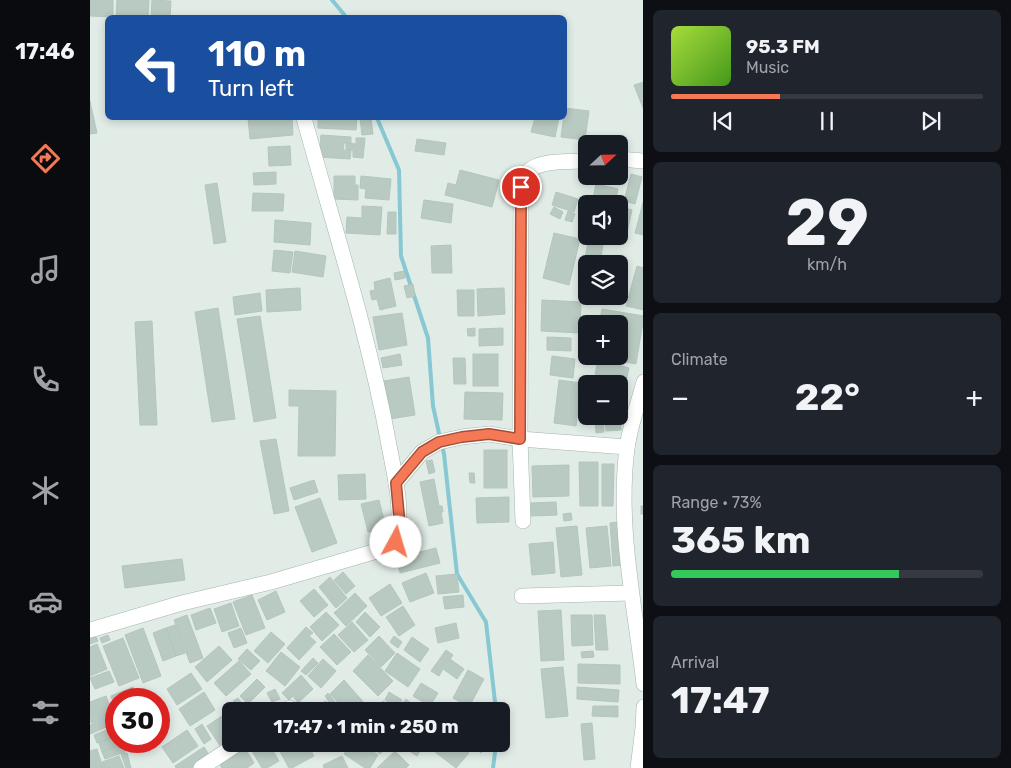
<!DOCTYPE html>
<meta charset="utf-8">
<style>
body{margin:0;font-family:Rubik,sans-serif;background:#20242c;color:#f1f3f6;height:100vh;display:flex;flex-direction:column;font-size:19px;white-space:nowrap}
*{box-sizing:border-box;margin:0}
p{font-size:16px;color:#9ea1a6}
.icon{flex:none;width:28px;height:28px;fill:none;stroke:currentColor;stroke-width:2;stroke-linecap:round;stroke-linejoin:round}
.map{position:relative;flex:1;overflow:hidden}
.drawer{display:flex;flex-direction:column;gap:10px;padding:10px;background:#0d0f14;width:368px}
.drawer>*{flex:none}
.top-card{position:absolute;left:15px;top:15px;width:462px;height:105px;border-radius:8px;box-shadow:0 2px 8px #0003;background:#1a4fa0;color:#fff;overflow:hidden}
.needle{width:32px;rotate:68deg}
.fabs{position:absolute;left:488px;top:135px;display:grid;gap:10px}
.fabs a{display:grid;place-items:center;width:50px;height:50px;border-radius:8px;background:#171b24;box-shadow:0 2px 8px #0003;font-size:25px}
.speed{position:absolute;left:15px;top:688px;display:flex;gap:10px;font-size:25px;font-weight:700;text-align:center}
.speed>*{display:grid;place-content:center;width:65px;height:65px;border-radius:50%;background:#171b24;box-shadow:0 2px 8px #0003;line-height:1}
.speed .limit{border:8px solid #d22;background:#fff;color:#111}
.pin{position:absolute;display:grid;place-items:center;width:42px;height:42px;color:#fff;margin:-21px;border:2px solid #fff;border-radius:50%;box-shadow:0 1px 5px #0007}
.me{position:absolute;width:55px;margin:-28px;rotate:6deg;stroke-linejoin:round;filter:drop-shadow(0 0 4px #0008)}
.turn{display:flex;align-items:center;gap:18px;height:105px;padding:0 20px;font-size:22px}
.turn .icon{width:65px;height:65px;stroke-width:2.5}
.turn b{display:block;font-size:35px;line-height:42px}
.big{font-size:38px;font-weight:700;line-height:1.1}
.drawer .card{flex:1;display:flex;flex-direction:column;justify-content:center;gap:8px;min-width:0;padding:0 18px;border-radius:8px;background:#20242c}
.drawer .dial{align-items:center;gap:0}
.dial b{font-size:65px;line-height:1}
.song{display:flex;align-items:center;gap:15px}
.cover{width:60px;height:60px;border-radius:8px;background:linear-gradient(135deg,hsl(80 70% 55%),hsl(100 70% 35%))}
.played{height:5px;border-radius:2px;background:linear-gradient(90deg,#f57956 35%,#363941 35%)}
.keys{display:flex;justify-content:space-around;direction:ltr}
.heat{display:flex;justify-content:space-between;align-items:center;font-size:28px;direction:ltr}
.charge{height:8px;border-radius:4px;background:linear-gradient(90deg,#34c759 73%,#363941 0)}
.trip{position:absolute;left:132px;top:702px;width:288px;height:50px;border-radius:8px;background:#171b24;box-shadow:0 2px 8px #0003;font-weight:700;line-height:50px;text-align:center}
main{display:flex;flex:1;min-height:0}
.tab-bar{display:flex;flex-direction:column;width:90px;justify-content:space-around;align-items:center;background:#090b0e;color:#9ea1a6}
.tab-bar .icon{width:35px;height:35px}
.tab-bar .active{color:#f57956}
.tab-bar b{font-size:22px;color:#f1f3f6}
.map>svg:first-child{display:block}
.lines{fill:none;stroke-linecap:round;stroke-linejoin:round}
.stream{stroke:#87c8d2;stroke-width:4}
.building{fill:#b9cac2;stroke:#b3c6bd}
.minor-casing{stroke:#a4b4ae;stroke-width:16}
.minor{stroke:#fff;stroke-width:15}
.route-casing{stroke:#9f4f38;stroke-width:12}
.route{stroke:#f57956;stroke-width:9}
</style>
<main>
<nav class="tab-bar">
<b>17:46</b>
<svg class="icon active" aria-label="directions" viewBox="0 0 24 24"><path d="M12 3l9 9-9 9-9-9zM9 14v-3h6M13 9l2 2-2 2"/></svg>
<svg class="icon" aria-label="music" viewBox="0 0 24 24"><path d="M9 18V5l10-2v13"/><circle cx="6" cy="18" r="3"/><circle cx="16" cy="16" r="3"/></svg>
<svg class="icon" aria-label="phone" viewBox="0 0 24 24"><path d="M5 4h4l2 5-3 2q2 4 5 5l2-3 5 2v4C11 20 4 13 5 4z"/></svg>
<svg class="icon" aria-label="climate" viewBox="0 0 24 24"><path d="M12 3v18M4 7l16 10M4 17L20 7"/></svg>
<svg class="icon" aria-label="car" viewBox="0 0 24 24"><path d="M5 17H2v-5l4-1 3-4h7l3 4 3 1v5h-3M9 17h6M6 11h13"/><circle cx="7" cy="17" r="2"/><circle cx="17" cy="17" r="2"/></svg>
<svg class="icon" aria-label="filters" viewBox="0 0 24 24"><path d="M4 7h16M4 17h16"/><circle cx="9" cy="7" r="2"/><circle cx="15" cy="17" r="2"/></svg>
</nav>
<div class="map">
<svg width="554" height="768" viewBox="0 0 554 768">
<rect width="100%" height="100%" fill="#e1ece7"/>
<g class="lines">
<g class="stream">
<path d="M242,0L257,18"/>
<path d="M287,118L309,170L311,256L338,338L343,406L350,438"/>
<path d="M352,445L354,454L367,574L396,622L406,711"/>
<path d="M403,768L406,744"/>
</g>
</g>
<g class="building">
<path d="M0,0H23V17L0,16Z"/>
<path d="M27,0H59L58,18L26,17Z"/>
<path d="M62,0L81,1L80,18H61Z"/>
<path d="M554,82V107L553,108L544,85Z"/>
<path d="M0,101L7,133L0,134Z"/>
<path d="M475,108L499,111L495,140L471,137Z"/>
<path d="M158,118H202L203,135L160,139Z"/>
<path d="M228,118H267L266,130L228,128Z"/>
<path d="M270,118H281L283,134L272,135Z"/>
<path d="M445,118H469L465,137L441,132Z"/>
<path d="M231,135L261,137V143H254L253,150H261L260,159L229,157Z"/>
<path d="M266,138H275L273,158L263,157V150L256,149V143L266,144Z"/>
<path d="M327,139L356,143L354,155L325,151Z"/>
<path d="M200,146L201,165L179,166L178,147Z"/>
<path d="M370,170L409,180L402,207L355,195L358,183L366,185Z"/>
<path d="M186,172V184L164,185L163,173Z"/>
<path d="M541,174L552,177L545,204L534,201Z"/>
<path d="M244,176H265V185H268V200L244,199Z"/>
<path d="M271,176L301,179L299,200L275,198L276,189L270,188Z"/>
<path d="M127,183L136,242L124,244L115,185Z"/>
<path d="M506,184L528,189L525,204H502Z"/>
<path d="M466,192L488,199L484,212L462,205Z"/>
<path d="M163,193L194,194L193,211H162Z"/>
<path d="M554,199V235L545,233Z"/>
<path d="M334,200L363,204L361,223L331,218Z"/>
<path d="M272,206L292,207L290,235L256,233L257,217L272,218Z"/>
<path d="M464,207L473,212L470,219L460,214Z"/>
<path d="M532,207L542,210L536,237L529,235V220Z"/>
<path d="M478,211L485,214L482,222L475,220Z"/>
<path d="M298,212H306V234H297Z"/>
<path d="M185,220L221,223L220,245L184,242Z"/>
<path d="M464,233L490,239L479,285L453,278Z"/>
<path d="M498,242L513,245L510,264H496V282L491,280Z"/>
<path d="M361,245L362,273H342L341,246Z"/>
<path d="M184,250L203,252L200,273L182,271Z"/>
<path d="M205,251L236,256L233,277L202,272Z"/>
<path d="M547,266L554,268V310L536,306Z"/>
<path d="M314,271L315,278L305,280L304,273Z"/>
<path d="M300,278L306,306L290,310L287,299L282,300L280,291L285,290L284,282Z"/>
<path d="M323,284L325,296L317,298L314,286Z"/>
<path d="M210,288L211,310L177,312L176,290Z"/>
<path d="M414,288L415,314L388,316L387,289Z"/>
<path d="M367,290H384V316H368Z"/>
<path d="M170,293L172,311L145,315L143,297Z"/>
<path d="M452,300L491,302L490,333L451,331Z"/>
<path d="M128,308L145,419L122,422L105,312Z"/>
<path d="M512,309L554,316L546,364L504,356H529V324H509Z"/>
<path d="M312,313L317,345L289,350L283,317Z"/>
<path d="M170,316L186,418L164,422L147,319Z"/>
<path d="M62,321L67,425H50L45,322Z"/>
<path d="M385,328V336H378L377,329Z"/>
<path d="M413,328V345L389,346V329Z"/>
<path d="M457,337L481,338V351L457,350Z"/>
<path d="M310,354L312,365L293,368L291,358Z"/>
<rect x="383" y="354" width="25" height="32"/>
<path d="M462,356L485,359L483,378L460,375Z"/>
<path d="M363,358H375L376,384H364Z"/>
<path d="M508,360L539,368L531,404L529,403V384H506L508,375L505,374Z"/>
<path d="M319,377L325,415L300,419L294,381Z"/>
<path d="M469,380L491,383L486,426L464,423Z"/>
<path d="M199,390L246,391L245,456H208L209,406H199Z"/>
<path d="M375,392L413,393L412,420L374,419Z"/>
<path d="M536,409V421H531V430L516,431L515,416H529V410Z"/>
<path d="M505,416H513L514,432L506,433Z"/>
<path d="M186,439L199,511L184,514L170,441Z"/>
<rect x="394" y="450" width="23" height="38"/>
<path d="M342,460L345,472L339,474L336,461Z"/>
<path d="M489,462H508V506H490Z"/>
<path d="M512,464H524L523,506H512Z"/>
<path d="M479,465V496L443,497L442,466Z"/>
<path d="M379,473H384L385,483H380Z"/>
<path d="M275,474L276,499L249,500L248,475Z"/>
<path d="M344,479L349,506H352L353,512H351L353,523L339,526L330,482Z"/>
<path d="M224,480L228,492L204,500L200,488Z"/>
<path d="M419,497V522L387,523L386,498Z"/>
<path d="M230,498L247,543L222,552L205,507Z"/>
<path d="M289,500L296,528L278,532L271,504Z"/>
<path d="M466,502L467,515L441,516V503Z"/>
<rect x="551" y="506" width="3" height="8"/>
<path d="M481,513L482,520L474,521L473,514Z"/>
<path d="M529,522L533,565L523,566L520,523Z"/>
<path d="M487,526L492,575L471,577L466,528Z"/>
<path d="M517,526L521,566L500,568L496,528Z"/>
<path d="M463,542L465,573L442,575L439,544Z"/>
<path d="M346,548L350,563L310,573L306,558Z"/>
<path d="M92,559L95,580L35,588L32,566Z"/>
<path d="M253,572L265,586L256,594L244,580Z"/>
<path d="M336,573L344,593L320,602L312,583Z"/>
<path d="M367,574L369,592L348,594L346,576Z"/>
<path d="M240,577L257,598L246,608L229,587Z"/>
<path d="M300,584L312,603L291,616L279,598Z"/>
<path d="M224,589L238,605L224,617L210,601Z"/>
<path d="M186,591L195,612L177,620L168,600Z"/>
<path d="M265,593L277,606L256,626L244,613Z"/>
<path d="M162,595L175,628L156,635L143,602Z"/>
<path d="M373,595L374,607L355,609L353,597Z"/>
<path d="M141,603L149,626L132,632L124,609Z"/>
<path d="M313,606L325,625L309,636L296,617Z"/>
<path d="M120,608L126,623L106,630L101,615Z"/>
<path d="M471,610L474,660L451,661L448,611Z"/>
<path d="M236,612L249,625L232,641L220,627Z"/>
<path d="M275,612L290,627L280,637L266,622Z"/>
<path d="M97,615L113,658L100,663L84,620Z"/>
<path d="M481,615H502L503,645L482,646Z"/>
<path d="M504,615H515L518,650H506Z"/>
<path d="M262,622L278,640L264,652L248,635Z"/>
<path d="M366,623L369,638L348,643L345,628Z"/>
<path d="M85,625L95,653L86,656L76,628Z"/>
<path d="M216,627L223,633L219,636L226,642L209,660L197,648Z"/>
<path d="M53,628L71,676L53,683L35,635Z"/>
<path d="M76,628L86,656L73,661L63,633Z"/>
<path d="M151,628L157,643L144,648L138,633Z"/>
<path d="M181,632L195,644L178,663L164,651Z"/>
<path d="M244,634L261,652L247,665L230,647Z"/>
<path d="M5,635L8,641L0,644V636Z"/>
<path d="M18,635L20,640L12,643L10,638Z"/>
<path d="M289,636L305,653L291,667L275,650Z"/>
<path d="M304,636L312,642L308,648L300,642Z"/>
<path d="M322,637L339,649L330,662L314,650Z"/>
<path d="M33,638L49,678L29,686L13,646Z"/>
<path d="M7,644L17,669L0,676V647Z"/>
<path d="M129,646L142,660L117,682L105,667Z"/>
<path d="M157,649L170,661L161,670L148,659Z"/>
<path d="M356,650L363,655L360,659L374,669L367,679L353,669L349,676L341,671Z"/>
<path d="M503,651L504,657L492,658L491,652Z"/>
<path d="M191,652L210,667L195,686L176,671Z"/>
<path d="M307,653L330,669L318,687L295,671Z"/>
<path d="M278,655L303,681L288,696L263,671Z"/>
<path d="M223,658L228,663L216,675L211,671Z"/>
<path d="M233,659L246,671L231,688L218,676Z"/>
<path d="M149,661L161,674L136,696L124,683Z"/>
<path d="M488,664L530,665V684L488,683Z"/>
<path d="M473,667L478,716L456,718L451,669Z"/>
<path d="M378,670L394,679L379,707L363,698Z"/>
<path d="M19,671L24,682L5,689L0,678Z"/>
<path d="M101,673L112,689L87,705L77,689Z"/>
<path d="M211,675L223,689L208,703L203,696L199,700L192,693Z"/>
<path d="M167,679L175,687L158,704L150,696Z"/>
<path d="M254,680L276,705L269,711H256L240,694Z"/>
<path d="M331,683L348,693L340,706L323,696Z"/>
<path d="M43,687L48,699H26V709L21,696Z"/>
<path d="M487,687L529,690L528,702L487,699Z"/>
<path d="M185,689L190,699L182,702L177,693Z"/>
<path d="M114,692L125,710L100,726L89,709Z"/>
<path d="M299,692L312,700L307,707L295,700Z"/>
<path d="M238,693L245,702L241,705L235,696Z"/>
<path d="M16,696L23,715L1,723L0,702Z"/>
<path d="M148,698L157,711H141V719L133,708L139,704L144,711L148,708L143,701Z"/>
<path d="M316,699L324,706L320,711H307Z"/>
<path d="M236,701L242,711H218Z"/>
<path d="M293,701L304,708L302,711L287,710Z"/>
<path d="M361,703L372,711H355Z"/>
<path d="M176,706L179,711H167Z"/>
<path d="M328,706L334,711H324Z"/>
<path d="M503,706H528V717L502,716Z"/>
<path d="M135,714L141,723V740L131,747L117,726Z"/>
<path d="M23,715L26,723L0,734V725Z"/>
<path d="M502,723L505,759L494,760L491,724Z"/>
<path d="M112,724L121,739L114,744L105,729Z"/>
<path d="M26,726V736L7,743L4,735Z"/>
<path d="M97,730L108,746L83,763L72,747Z"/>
<path d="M26,736V741H34L35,743L12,752L9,743Z"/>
<path d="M33,744L35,752L15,759L12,752Z"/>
<path d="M158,744H179L189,761L177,768H172Z"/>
<path d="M186,744H217L224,756L202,768H199Z"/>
<path d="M261,744H272L288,755L280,768H275L254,754Z"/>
<path d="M278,744H299L290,754Z"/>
<path d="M313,744H326L332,748L327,756L312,746Z"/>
<path d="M337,744H367L379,753L366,768L336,745Z"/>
<path d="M381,744H398L391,753Z"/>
<path d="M153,745L164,763L157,768H132L128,761Z"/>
<path d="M114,747L122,759L107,768H86L85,766Z"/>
<path d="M7,749L13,768H0V751Z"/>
<path d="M305,751L319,765L316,768H287Z"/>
<path d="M37,753L41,768H36L31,754Z"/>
<path d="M29,756L34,768H14L12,762Z"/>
<path d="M252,756L258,768H234L233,765Z"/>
</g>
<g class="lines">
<g class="minor-casing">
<g id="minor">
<path d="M529,159L554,161"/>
<path d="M554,382C548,404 540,426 537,448C527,528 545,605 554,684"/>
<path d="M306,483L332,452L349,442L372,437L399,434L430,439L537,447"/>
<path d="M433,521L430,439L431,187C432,183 433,179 435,175C445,159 479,162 496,161"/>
<path d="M432,596L541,593"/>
<path d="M0,630L92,603L181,582L290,550L306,542C314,509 304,473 298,440C278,331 243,225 214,118"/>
<path d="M195,711L200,708"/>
<path d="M111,768L147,744"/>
<path d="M548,768L553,728L554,707"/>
</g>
</g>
<use href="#minor" class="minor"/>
</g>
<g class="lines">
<g class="route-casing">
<path id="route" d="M306,542L310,526L306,483L332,452L349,442L372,437L399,434L430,439L431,187"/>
</g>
<use href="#route" class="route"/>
</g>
</svg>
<div class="fabs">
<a><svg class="needle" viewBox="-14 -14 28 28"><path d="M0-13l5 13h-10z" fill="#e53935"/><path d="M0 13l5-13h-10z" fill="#9ea1a6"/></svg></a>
<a><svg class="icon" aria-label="sound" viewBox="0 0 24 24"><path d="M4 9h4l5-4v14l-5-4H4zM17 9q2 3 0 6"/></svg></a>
<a><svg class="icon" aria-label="layers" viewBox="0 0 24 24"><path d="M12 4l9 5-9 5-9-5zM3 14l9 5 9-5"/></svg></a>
<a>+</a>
<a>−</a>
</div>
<div class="speed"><div class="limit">30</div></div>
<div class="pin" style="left:431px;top:187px;background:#d93025"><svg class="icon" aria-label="arrive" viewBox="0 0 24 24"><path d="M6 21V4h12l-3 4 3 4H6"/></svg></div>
<svg class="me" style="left:306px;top:542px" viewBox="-20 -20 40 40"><circle r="19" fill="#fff"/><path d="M0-13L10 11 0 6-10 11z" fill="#f57956"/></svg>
<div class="trip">17:47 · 1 min · 250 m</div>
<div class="top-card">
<div class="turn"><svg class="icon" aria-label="left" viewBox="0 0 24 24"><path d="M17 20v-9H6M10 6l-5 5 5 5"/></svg><div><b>110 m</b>Turn left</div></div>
</div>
</div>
<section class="drawer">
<div class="card">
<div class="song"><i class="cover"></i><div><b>95.3 FM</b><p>Music</p></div></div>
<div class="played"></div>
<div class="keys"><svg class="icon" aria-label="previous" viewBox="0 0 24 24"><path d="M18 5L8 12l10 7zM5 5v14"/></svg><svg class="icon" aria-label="pause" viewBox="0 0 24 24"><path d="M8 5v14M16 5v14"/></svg><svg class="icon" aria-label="next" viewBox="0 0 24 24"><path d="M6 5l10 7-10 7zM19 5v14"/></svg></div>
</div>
<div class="card dial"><b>29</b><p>km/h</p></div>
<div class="card"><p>Climate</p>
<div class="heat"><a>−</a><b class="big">22°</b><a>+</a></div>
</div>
<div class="card"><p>Range · 73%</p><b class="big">365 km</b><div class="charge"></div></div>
<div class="card"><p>Arrival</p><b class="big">17:47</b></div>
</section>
</main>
